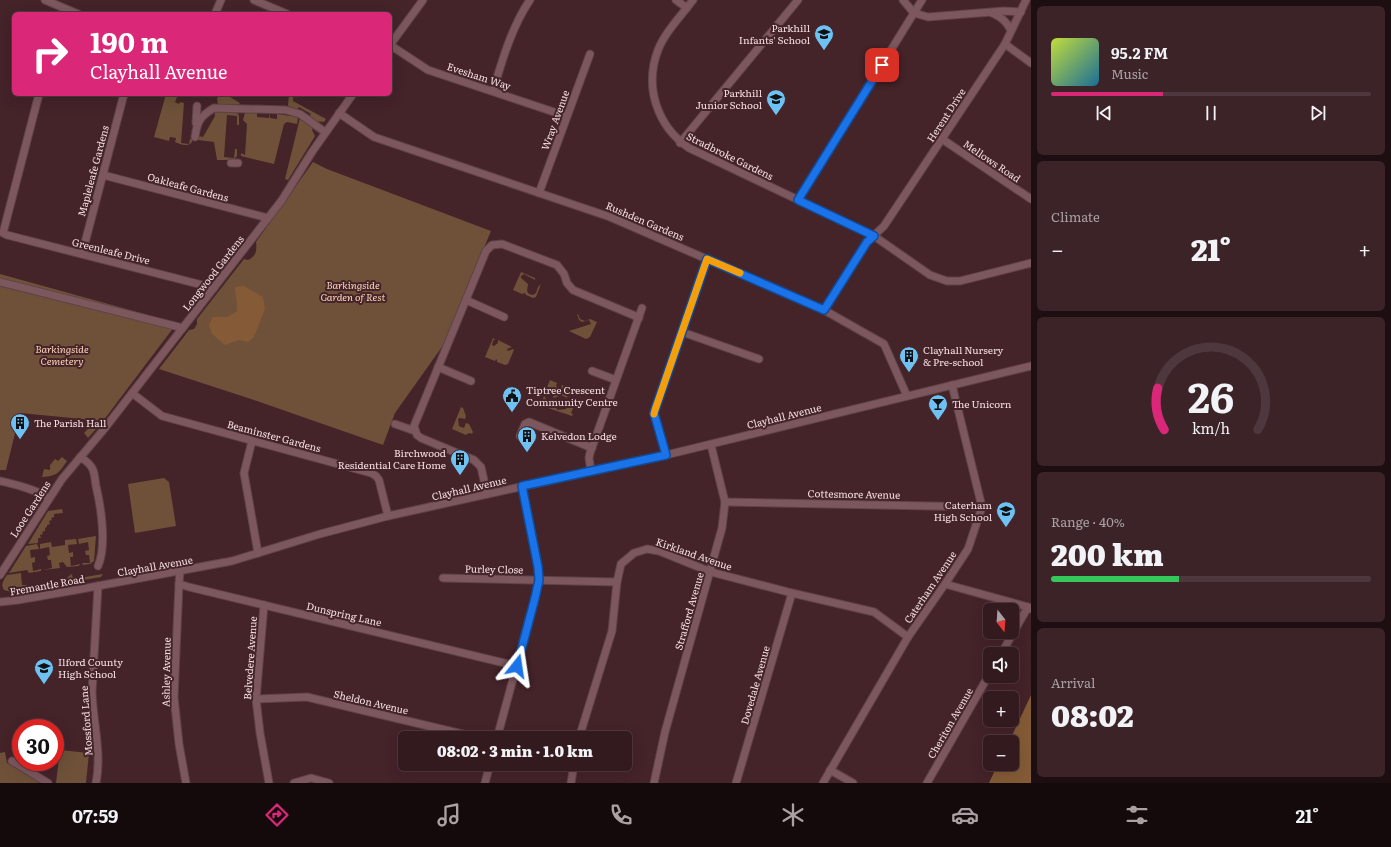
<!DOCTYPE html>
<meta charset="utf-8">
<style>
body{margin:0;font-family:Literata,serif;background:#3b2328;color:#f1f3f6;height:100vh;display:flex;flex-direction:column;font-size:15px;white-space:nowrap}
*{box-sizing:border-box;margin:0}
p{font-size:13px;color:#a9a1a4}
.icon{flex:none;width:22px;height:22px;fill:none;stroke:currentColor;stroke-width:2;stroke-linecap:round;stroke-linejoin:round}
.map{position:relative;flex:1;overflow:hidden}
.drawer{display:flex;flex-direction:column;gap:6px;padding:6px;background:#1c0e11;width:360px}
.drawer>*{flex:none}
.guide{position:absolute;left:12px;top:12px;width:380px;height:84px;border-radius:6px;box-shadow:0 4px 16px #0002,0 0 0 1px #4e383d;background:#db2777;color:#fff;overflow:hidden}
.needle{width:26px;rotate:163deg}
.tools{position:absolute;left:983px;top:603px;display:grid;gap:8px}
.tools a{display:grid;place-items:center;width:36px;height:36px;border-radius:6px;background:#331a1f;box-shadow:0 4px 16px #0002,0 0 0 1px #4e383d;font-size:20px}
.speed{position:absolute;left:12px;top:719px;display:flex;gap:8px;font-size:20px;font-weight:700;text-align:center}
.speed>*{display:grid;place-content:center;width:52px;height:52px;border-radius:50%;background:#331a1f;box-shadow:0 4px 16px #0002,0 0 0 1px #4e383d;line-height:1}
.speed .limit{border:6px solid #d22;background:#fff;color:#111}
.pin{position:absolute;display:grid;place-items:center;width:34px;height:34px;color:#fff;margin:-17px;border-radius:8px;box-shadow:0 2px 6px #0006}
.me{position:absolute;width:44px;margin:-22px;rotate:15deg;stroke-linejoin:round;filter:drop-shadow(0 0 3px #0008)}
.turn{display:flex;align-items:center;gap:14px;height:84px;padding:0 12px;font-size:18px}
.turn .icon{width:52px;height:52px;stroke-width:2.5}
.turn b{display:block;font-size:28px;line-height:34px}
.big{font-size:30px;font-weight:800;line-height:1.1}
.drawer .tile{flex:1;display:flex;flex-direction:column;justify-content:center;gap:6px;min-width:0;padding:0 14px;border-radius:6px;background:#3b2328}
.drawer .dial{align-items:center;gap:0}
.dial svg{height:104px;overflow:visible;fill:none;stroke:#4e383d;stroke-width:7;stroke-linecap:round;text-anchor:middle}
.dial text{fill:#f1f3f6;stroke:none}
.song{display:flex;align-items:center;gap:12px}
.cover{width:48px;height:48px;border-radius:6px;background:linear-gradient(135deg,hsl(70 70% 55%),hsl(200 70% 35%))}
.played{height:4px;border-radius:2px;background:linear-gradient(90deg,#db2777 35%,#4e383d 35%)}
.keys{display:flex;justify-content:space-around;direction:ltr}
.heat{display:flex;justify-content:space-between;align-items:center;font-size:22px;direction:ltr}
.charge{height:6px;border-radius:3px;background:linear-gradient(90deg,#34c759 40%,#4e383d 0)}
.trip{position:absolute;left:398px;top:731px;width:234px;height:40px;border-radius:6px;background:#331a1f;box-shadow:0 4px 16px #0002,0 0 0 1px #4e383d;font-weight:800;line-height:40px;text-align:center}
.menu{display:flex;height:64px;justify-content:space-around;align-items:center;background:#140a0c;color:#a9a1a4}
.menu .icon{width:28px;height:28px}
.menu .on{color:#db2777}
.menu b{font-size:18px;color:#f1f3f6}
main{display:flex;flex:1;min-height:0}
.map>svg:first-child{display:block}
.green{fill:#6e5138}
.forest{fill:#845b36}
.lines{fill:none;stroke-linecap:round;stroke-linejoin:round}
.minor-casing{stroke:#5e4248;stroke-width:9}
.minor{stroke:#7c575d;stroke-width:7}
.route-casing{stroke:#114b97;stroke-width:10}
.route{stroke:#1a73e8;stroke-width:7}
.slow{stroke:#f59e0b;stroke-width:7}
.labels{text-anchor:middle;stroke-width:4;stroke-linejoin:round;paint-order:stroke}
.poi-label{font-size:10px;fill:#f5dfe2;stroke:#442329;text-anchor:start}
.street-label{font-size:10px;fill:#f5dfe2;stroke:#442329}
.park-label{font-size:10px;font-style:italic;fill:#ffd7b6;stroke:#442329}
</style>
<main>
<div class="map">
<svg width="1031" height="783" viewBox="0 0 1031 783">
<rect width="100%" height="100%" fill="#442329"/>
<g class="green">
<path d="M166,94L177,97L175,102L179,104L180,102L184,103L181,143L189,144L190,139H193C191,148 181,145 175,142L176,138L170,137L169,141L154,137Z"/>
<path d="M225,94L240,103L238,105L218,104L217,98L220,95Z"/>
<path d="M291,94H297L293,96V101L326,119L324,122L315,121L309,117L311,114L299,107L296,111L290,109L288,105L289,95Z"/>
<path d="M214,111L237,112L239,116V125H237V116L227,115L224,157L234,158L235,149H237V156L233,160H217L214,142L198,140L199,136L203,137L215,116Z"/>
<path d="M248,112L257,113V117L269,118V113L270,118L277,119V114L298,117L297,124L287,122L284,124L274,164L241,156V153L245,155L247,124L243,120L245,113Z"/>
<path d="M300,118L313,126L312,130L315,136L288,180L285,179Z"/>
<path d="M313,162L327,169L491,231L444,344L395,413L383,445L251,399L159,369L189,330L194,329L197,324V319L244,259L248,260C256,256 257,251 256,242Z"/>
<path d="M521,272L535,278V280L524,274L521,276V278L528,284L527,291L529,294L533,295L536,293L538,287L541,284L536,297L533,298L526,295L525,293L522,294L513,290Z"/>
<path d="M0,274L177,323L103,421L88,438L84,433L88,429L87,427L93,420L20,413L6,470H0Z"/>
<path d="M577,314H578L580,319L585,321L590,319L597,322L590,337L586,339L569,331L591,324L589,320L582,322L579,320Z"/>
<path d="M493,338L495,339L493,341L492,345L494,346L498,343V340L512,347L507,349L508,351L513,349L514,350L508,364L505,365L497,362V360L496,359L495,361L485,357Z"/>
<path d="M550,380L557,383L556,386L558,388H561L562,385L571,389L572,392L568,394L567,398L561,395L554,398L551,392H545Z"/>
<path d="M544,396L547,400L553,399L552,405L558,410L566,409L568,402L575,404L571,413L573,414L572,416L548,408L547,406L543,404L542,401Z"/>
<path d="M461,407L463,408L466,416L465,419L460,418L458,419L459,426L464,428L466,423L469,424L473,432L472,434L469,433L466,435L452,429Z"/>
<path d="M62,457L67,461C59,473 57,476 42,477L44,469L50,470V465L55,459L58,461Z"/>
<path d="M164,478L169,482L176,526L135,533L128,484Z"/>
<path d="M62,509L63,513L54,514V517L51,518L52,520L49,521L50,524L47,525V527L45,528V531L42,532L43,534L40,535L41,538H38V543L28,544L48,511Z"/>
<path d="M96,536L94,561L90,564L83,565L82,563H90L89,555H86L85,551L89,550L88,542L79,544L78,539Z"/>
<path d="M76,539L77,544L68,545L69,553L73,552V557H70L71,566L80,564L79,566L67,567L63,562L59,563L60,568L43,570L52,568L51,560H48L47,556L50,555L49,547L40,549V544L51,542L52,547L65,545V540Z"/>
<path d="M37,544L39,549L30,550L31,558L35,557V562L32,563L33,571L41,569V571L29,573L27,570L9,573L26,546Z"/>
<path d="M21,573L22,585H27L28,586L66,580L69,576L72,574L73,579L103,574L101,577L11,592L4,590C0,584 4,580 7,575Z"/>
<path d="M60,750L89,753L86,783H56Z"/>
<path d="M5,752L7,763L41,783H0V753Z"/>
</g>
<g class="forest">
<path d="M244,286L263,297L265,309L254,337L248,342L239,340L225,345L212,334L209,325L213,317H227L237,311C238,302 235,296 235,287Z"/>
<path d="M1031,695V783H989L998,764H1012V742H1009Z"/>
</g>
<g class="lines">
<g class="minor-casing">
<g id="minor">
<path d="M45,0L78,14"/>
<path d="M254,0L287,14"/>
<path d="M676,0L687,8"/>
<path d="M693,0C681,16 665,32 658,50C644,87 657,126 689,148L874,236L930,275L947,281H960L1031,263"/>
<path d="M903,0L914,13L928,17L1004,11L1021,12"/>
<path d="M992,13C1001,17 1006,21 1011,30"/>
<path d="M215,14L221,0"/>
<path d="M1005,44L1031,63"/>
<path d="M390,45L428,70L566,116"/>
<path d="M390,45L423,0"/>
<path d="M493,91C502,61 512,26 530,0"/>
<path d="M39,94L3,233L7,235L214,288"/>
<path d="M339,113L374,137L610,217L824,310L884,344L907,396"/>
<path d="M196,123L197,106"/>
<path d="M195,137C197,122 200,116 214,108L286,110L300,114L325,132"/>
<path d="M942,139L1031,199"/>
<path d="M680,143L798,0"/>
<path d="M231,163H238"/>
<path d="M103,175L268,218"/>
<path d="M539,193L590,54"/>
<path d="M798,200L922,0"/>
<path d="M82,254L124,94"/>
<path d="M0,282L183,328"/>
<path d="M466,300L504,317"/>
<path d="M824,310L867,242L884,226L1005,44L1026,0"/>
<path d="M682,332L759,359"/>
<path d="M438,367L471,381"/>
<path d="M592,371L616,380"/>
<path d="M132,393L162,416L371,473L376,476L379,480L388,516"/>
<path d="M395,424L415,431"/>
<path d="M520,436L525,424L529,422L592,448"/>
<path d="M252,441L244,473L258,553"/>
<path d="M666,455L654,413L655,410L707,259"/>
<path d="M80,457C85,460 91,464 93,470C95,475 95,481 96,486C101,507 107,546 98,566"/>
<path d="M591,471L589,458L590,453L642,308"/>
<path d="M0,481C17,485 34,489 49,498"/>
<path d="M487,494L481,467L474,460L421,438L417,435L414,426L486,251L492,245L502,244L557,265L564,274L567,283L573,290L633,315L639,318"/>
<path d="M725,502L982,507"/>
<path d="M180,571L179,584L189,587L517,666"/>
<path d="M0,575L62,479L105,428L282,200L312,152L353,94"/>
<path d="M443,578L617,582"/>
<path d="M179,584L174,697L179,744L186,783"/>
<path d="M945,584L1028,607L1031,609"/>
<path d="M0,602L18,600L76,590L232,561L320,534L388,516L666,455L1031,366"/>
<path d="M264,605L256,699L260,733L269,783"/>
<path d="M1001,654L1028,607"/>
<path d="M256,699L307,697L479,738"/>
<path d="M497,738L535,598L539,580L538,567L522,486"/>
<path d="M579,738L612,631L617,582L621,564L634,553L647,549L659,551L711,572L792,593L874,612L908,637"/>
<path d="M12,761L48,783"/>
<path d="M830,770L853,783"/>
<path d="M96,783C102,753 93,723 92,692L98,586"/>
<path d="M294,783L311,778L329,783"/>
<path d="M485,783L490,764"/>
<path d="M571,783L574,764"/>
<path d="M654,783L665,732L722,528L725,502L711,445"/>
<path d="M736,783L792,593"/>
<path d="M823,783L908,637L945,584L968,549L982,507L952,385"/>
<path d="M927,783L990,673"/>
</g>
</g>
<use href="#minor" class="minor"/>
</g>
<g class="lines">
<g class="route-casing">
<path id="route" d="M517,666L535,598L539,580L538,567L522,486L666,455L654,413L655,410L707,259L824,310L867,242L874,236L798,200L882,65"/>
</g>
<use href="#route" class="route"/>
<path class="slow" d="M654,414L655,410L707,259L740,273"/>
</g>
<defs>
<g id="school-pin" transform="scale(1)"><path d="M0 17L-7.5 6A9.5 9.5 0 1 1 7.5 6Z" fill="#6dc2f3" stroke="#442329"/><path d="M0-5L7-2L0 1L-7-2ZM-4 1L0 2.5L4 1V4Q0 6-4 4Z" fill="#111"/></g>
<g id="building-pin" transform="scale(1)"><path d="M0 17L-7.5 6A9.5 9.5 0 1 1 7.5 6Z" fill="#6dc2f3" stroke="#442329"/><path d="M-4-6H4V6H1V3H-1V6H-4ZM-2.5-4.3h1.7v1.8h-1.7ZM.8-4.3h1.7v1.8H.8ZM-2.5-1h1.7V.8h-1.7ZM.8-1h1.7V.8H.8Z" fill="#111"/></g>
<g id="civic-pin" transform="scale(1)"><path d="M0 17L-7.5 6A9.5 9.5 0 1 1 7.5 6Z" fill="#6dc2f3" stroke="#442329"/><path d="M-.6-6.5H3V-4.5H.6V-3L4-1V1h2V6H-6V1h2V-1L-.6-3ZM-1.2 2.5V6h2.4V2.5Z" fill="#111"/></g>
<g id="bar-pin" transform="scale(1)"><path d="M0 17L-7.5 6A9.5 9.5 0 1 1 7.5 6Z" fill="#6dc2f3" stroke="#442329"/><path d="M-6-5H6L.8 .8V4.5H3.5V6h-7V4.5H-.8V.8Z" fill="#111"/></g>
</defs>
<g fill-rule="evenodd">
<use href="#school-pin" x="824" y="34"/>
<use href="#school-pin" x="776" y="99"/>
<use href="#building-pin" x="909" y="356"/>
<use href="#civic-pin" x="512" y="396"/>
<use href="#bar-pin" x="938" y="404"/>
<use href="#building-pin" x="20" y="423"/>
<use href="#building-pin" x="527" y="436"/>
<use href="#building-pin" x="460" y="459"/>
<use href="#school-pin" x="1006" y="511"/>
<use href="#school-pin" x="44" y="668"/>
</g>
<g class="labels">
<g class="poi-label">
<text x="810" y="32" text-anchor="end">Parkhill<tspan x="810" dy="12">Infants' School</tspan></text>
<text x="762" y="97" text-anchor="end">Parkhill<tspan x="762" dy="12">Junior School</tspan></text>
<text x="923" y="354">Clayhall Nursery<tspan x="923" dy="12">&amp; Pre-school</tspan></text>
<text x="526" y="394">Tiptree Crescent<tspan x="526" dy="12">Community Centre</tspan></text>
<text x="952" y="408">The Unicorn</text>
<text x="34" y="427">The Parish Hall</text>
<text x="541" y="440">Kelvedon Lodge</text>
<text x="446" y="457" text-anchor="end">Birchwood<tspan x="446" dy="12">Residential Care Home</tspan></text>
<text x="992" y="509" text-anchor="end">Caterham<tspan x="992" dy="12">High School</tspan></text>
<text x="58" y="666">Ilford County<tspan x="58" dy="12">High School</tspan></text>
</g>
<g class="street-label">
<text transform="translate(479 76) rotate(18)" y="4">Evesham Way</text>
<text transform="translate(946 115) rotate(-57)" y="4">Herent Drive</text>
<text transform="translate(555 120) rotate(-70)" y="4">Wray Avenue</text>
<text transform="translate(730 156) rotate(26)" y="4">Stradbroke Gardens</text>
<text transform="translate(992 161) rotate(34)" y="4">Mellows Road</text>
<text transform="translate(93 171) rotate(-75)" y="4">Mapleleafe Gardens</text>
<text transform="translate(188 187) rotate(15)" y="4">Oakleafe Gardens</text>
<text transform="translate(645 221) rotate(23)" y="4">Rushden Gardens</text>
<text transform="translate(111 251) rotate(14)" y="4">Greenleafe Drive</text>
<text transform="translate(213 273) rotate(-52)" y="4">Longwood Gardens</text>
<text transform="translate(784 416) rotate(-14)" y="4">Clayhall Avenue</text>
<text transform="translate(274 436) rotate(15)" y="4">Beaminster Gardens</text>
<text transform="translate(469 488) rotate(-13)" y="4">Clayhall Avenue</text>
<text transform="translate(854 494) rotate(1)" y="4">Cottesmore Avenue</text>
<text transform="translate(30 509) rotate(-57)" y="4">Looe Gardens</text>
<text transform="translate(694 554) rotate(19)" y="4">Kirkland Avenue</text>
<text transform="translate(155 566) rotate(-10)" y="4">Clayhall Avenue</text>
<text transform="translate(494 569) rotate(1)" y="4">Purley Close</text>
<text transform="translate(47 585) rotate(-10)" y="4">Fremantle Road</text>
<text transform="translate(930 587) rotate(-56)" y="4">Caterham Avenue</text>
<text transform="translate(689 611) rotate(-74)" y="4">Strafford Avenue</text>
<text transform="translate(344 614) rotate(13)" y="4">Dunspring Lane</text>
<text transform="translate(250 658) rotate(-86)" y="4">Belvedere Avenue</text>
<text transform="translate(166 672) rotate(-89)" y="4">Ashley Avenue</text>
<text transform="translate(755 685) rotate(-74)" y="4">Dovedale Avenue</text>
<text transform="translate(371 702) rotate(13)" y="4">Sheldon Avenue</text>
<text transform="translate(86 721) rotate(-94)" y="4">Mossford Lane</text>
<text transform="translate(950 723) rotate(-60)" y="4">Cheriton Avenue</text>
</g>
<g class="park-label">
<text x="353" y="289">Barkingside<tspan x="353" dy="12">Garden of Rest</tspan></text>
<text x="62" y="353">Barkingside<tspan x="62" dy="12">Cemetery</tspan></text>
</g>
</g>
</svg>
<div class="tools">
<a><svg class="needle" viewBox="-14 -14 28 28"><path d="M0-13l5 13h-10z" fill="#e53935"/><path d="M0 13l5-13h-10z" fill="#a9a1a4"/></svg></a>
<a><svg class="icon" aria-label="sound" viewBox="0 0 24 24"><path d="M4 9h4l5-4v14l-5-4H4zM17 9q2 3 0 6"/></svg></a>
<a>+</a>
<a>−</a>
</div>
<div class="speed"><div class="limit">30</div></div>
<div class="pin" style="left:882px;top:65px;background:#d93025"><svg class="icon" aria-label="arrive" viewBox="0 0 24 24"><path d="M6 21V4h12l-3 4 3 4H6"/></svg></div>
<svg class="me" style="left:517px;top:666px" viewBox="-20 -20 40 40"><path d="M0-17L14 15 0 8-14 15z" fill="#1a73e8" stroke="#fff" stroke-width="4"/></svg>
<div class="trip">08:02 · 3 min · 1.0 km</div>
<div class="guide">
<div class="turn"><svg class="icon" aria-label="right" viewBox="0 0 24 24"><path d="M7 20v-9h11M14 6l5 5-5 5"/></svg><div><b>190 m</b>Clayhall Avenue</div></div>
</div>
</div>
<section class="drawer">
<div class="tile">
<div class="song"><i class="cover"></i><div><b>95.2 FM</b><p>Music</p></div></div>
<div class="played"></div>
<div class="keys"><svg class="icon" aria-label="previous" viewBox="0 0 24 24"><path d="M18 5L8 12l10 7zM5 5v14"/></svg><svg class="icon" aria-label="pause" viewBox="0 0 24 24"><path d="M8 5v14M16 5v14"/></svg><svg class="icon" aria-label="next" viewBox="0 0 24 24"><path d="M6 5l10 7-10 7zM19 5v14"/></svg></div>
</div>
<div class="tile"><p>Climate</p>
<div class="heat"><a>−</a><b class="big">21°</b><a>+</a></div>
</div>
<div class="tile dial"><svg viewBox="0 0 100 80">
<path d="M14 69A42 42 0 1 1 86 69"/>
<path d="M14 69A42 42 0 0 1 9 37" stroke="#db2777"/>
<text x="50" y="56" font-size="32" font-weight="700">26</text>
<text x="50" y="72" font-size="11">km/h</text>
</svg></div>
<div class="tile"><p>Range · 40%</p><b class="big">200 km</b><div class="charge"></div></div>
<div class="tile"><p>Arrival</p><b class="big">08:02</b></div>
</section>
</main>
<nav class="menu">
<b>07:59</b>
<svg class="icon on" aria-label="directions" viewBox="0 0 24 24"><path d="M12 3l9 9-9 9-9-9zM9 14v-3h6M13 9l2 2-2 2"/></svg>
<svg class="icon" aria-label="music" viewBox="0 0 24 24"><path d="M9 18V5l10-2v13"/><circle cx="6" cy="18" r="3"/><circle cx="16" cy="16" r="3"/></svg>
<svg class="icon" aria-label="phone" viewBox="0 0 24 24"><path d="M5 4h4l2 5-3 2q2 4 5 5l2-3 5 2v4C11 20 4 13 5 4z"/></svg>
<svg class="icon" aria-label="climate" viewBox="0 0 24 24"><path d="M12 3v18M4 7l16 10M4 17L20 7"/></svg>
<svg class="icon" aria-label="car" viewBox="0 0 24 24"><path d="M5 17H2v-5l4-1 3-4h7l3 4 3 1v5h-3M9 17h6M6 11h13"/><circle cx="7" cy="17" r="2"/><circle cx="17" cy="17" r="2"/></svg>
<svg class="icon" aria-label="filters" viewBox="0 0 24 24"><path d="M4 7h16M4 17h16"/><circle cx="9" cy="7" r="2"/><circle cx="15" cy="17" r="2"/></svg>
<b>21°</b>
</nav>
